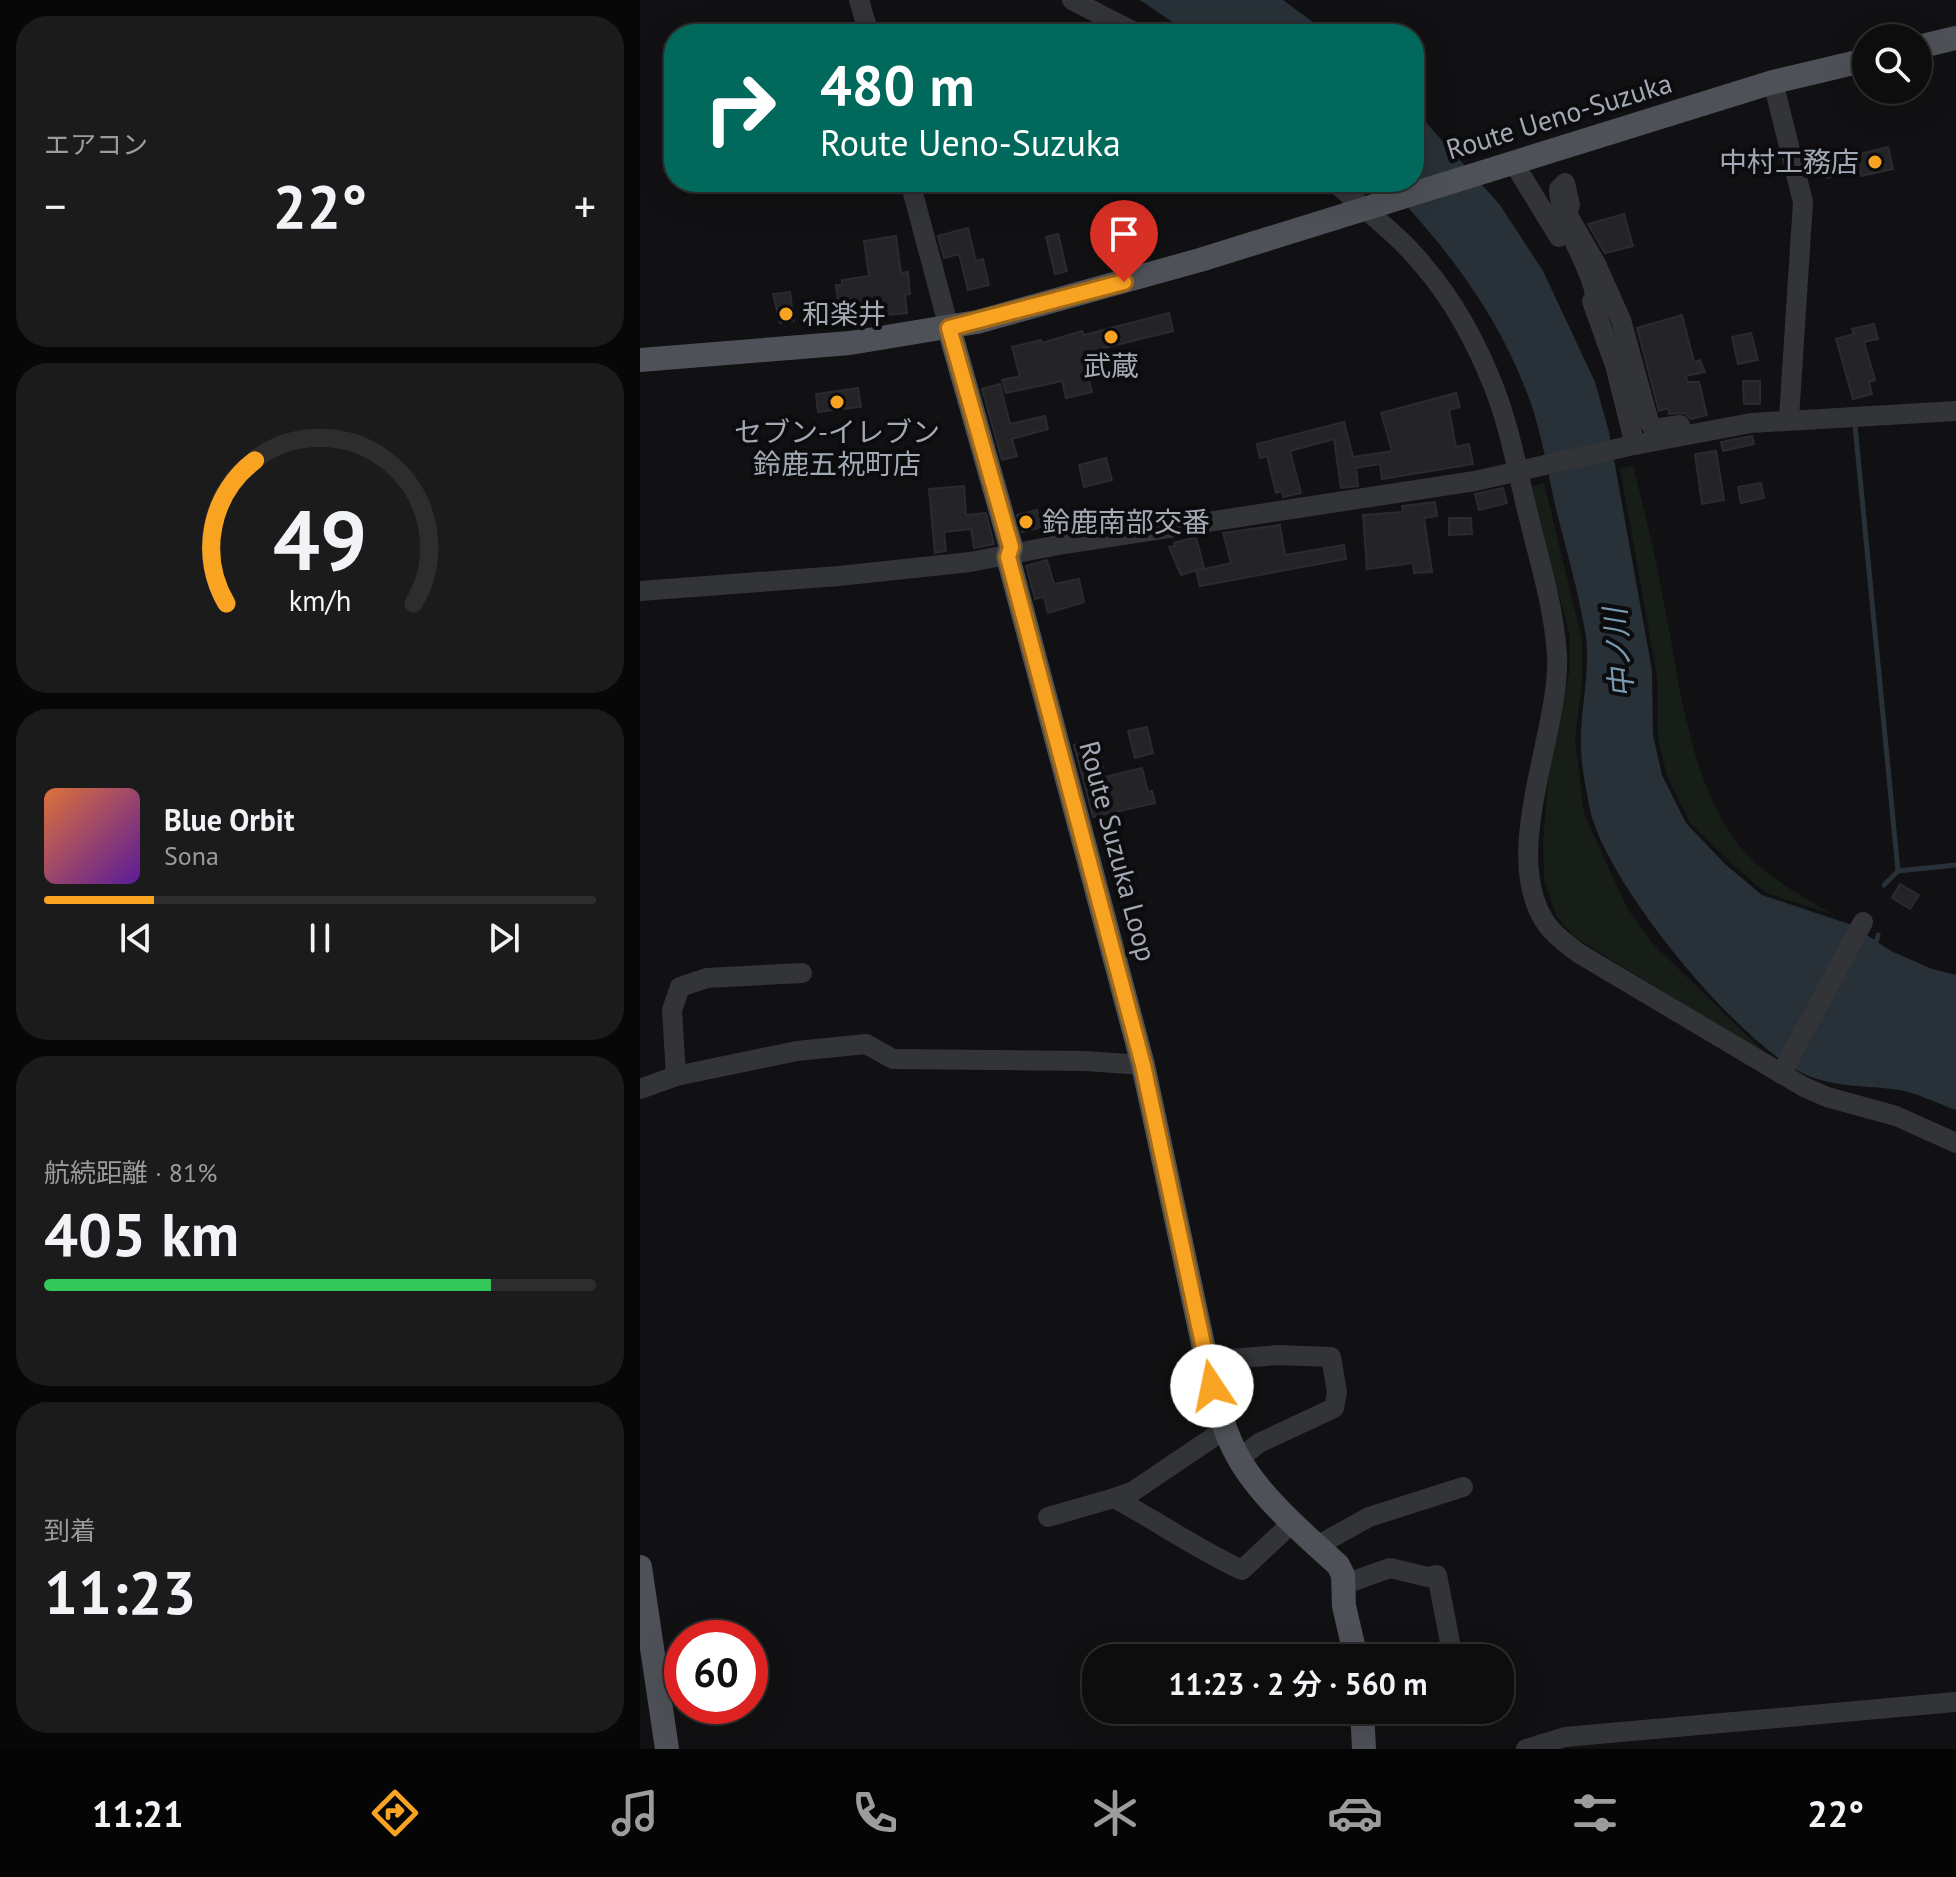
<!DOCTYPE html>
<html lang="ja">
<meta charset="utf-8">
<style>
body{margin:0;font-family:"PT Sans","Noto Sans JP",sans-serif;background:#1b1b1c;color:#f1f3f6;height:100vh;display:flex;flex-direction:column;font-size:30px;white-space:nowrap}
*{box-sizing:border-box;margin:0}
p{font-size:26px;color:#9a9c9e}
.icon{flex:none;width:44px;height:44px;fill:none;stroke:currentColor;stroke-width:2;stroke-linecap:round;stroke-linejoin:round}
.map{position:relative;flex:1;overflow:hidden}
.drawer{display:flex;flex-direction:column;gap:16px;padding:16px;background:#070708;width:640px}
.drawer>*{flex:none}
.guide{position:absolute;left:24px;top:24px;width:760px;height:168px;border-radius:32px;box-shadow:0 8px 32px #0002,0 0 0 2px #2d2d2e;background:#00695c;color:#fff;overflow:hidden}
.tools{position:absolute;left:1212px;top:24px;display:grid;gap:16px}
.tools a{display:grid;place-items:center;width:80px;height:80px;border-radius:50%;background:#0d0d0e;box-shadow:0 8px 32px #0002,0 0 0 2px #2d2d2e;font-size:40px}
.speed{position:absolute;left:24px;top:1620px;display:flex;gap:16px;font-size:40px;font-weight:700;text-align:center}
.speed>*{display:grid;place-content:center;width:104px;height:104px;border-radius:50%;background:#0d0d0e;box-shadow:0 8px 32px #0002,0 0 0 2px #2d2d2e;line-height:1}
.speed .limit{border:12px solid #d22;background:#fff;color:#111}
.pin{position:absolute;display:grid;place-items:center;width:68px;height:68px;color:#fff;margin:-82px -34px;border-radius:50% 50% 50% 0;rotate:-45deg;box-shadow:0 0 8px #0007}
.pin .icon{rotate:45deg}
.me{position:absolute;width:88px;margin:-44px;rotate:349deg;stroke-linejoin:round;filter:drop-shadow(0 0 6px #0008)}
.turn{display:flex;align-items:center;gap:28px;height:168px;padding:0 24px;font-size:36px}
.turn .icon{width:104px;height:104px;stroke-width:2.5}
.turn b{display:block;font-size:56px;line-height:68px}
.big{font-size:60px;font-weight:600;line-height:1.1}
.drawer .tile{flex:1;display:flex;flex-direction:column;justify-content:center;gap:12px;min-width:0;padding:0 28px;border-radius:32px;background:#1b1b1c}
.drawer .dial{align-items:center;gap:0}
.dial svg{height:208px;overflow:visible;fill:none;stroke:#2d2d2e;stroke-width:7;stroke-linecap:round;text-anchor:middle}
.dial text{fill:#f1f3f6;stroke:none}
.song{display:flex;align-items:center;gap:24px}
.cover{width:96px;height:96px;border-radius:12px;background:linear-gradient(135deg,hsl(20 70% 55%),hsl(270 70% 35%))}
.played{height:8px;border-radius:4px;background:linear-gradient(90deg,#f9a323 20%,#2d2d2e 20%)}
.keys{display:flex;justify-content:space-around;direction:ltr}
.heat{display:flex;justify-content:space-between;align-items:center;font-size:44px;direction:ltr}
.charge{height:12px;border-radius:6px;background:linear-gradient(90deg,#34c759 81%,#2d2d2e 0)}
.trip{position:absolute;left:442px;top:1644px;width:432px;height:80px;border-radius:32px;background:#0d0d0e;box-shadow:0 8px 32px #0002,0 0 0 2px #2d2d2e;font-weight:600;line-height:80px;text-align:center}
.dock{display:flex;height:128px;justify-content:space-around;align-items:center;background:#050506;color:#9a9c9e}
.dock .icon{width:56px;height:56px}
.dock .current{color:#f9a323}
.dock b{font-size:36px;color:#f1f3f6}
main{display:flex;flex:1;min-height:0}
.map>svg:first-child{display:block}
.green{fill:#171e18}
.water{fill:#273137}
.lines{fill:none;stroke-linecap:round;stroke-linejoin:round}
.stream{stroke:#273137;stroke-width:5}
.building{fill:#242427;stroke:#2b2b2f;stroke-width:2}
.minor{stroke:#323438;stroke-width:20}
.major{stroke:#4e5157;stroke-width:24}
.route-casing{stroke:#a26a17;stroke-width:20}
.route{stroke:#f9a323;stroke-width:14}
.poi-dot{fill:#f9a323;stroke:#0c0c0e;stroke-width:3}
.labels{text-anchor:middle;stroke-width:8;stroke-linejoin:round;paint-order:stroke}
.street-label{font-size:28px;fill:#a2a9b4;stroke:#0c0c0e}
.poi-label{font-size:28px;fill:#a2a9b4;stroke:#0c0c0e;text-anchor:start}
.water-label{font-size:30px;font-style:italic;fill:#779ab1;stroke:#0c0c0e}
</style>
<main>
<section class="drawer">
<div class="tile"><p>エアコン</p>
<div class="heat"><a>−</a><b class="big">22°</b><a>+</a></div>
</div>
<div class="tile dial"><svg viewBox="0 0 100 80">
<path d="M14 69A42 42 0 1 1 86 69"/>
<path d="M14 69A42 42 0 0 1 25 14" stroke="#f9a323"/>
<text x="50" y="56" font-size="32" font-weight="700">49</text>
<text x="50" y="72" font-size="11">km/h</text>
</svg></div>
<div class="tile">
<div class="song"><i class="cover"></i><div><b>Blue Orbit</b><p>Sona</p></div></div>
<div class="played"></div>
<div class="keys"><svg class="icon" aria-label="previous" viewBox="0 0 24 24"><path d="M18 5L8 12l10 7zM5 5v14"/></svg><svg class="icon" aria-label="pause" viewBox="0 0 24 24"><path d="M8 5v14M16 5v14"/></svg><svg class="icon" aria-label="next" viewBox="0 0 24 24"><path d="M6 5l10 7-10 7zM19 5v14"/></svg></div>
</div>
<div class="tile"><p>航続距離 · 81%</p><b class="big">405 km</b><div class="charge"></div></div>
<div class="tile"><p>到着</p><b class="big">11:23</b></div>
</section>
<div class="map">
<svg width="1316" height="1749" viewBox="0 0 1316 1749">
<rect width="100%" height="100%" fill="#111113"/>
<g class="green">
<path d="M993,466C1004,510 1015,553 1023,597C1039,677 1047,772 1095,840C1119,874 1157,892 1191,914L1126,893L1090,862L1050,823L1027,776L1018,738L1017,676L980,469Z"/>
<path d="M904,483L942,640V682L935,739L944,814L987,908L1014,945L1129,1057L933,936L916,915L904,880L903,843L909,771L930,668L929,632L890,487Z"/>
</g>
<g class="water">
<path d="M500,0H643L689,34H550Z"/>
<path d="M774,109L860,205L903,271L955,382L969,432L1012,670L1013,735L1022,775L1046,823L1085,864L1122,895L1212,925L1251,951L1292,969L1316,975V1110C1298,1104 1278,1093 1259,1090C1227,1085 1195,1088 1164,1074C1097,1042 962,879 949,805C946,788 942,769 941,751C939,711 952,670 945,631C938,591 927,552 917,513C908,476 903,437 890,401C859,315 807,247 744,182H774Z"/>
</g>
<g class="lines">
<g class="stream">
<path d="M1215,425L1258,871"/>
<path d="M1244,885L1258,871L1316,865"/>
<path d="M1235,947L1238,935"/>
</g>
</g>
<g class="building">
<path d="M1248,147L1253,169L1221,176L1220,171L1187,178L1184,163Z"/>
<path d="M984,214L993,246L965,253L948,224Z"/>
<path d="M328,228L336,261L343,259L349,285L328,290L319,254L304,258L298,236Z"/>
<path d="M418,234L427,271L415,274L406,237Z"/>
<path d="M256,236L261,273L268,272L270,294L265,295L267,313L238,316L237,305L199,309L196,285H202V280L229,276L224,241Z"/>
<path d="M150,292L154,321L140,323L133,294Z"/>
<path d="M529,313L533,331L448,352L451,359L444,361L452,392L426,398L422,381L366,393L362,380L380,376L372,347L401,340L402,343L442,331L444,335Z"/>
<path d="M1042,315L1054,362L1060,360L1065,372L1046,376L1047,382H1059L1067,415L1051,419L1044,413L1029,414L1028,408L1019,411L997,328Z"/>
<path d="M1234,324L1238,339L1224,342L1235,380L1229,382L1232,394L1213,399L1196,339L1214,334L1212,329Z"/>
<path d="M1111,333L1118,360L1098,364L1092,337Z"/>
<path d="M1103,381H1120V404H1104Z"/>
<path d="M360,384L370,424L405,416L408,429L372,439L377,456L362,460L342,389Z"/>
<path d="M218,388L221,407L178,412L176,394Z"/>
<path d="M816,393L820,407L809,410L816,447L829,444L833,464L742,479L740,464L716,468L718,486L701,488L694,439L650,451L661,493L643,497L642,491L636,493L627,456L620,458L617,444L704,422L713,457L752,451L741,413Z"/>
<path d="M1112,436L1114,444L1083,451L1081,442Z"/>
<path d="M1076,451L1084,500L1062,504L1055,454Z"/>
<path d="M466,458L472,480L444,487L439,465Z"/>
<path d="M1121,483L1124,498L1101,503L1098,487Z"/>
<path d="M324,486L326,515L346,513L354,544L334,548L331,529L304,532L306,551L295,553L289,489Z"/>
<path d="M863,488L867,503L839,510L835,494Z"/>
<path d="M795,502L797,516L784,518L792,572L774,573L773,563L727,569L723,515L763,512L762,506Z"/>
<path d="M397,510L401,527L382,532L377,515Z"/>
<path d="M809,518H831L832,534L809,535Z"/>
<path d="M640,525L645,555L704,545L706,559L560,586L556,571L591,563L583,533Z"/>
<path d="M556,537L564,568L541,575L529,547L535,546L534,543Z"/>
<path d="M407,560L414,584L439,579L444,602L408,613L404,597L395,599L386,566Z"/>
<path d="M507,727L513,753L495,758L488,731Z"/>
<path d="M456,739L465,777L502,768L508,792L512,791L515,803L453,817L434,745Z"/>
<path d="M1260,884L1279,895L1270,909L1252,898Z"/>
</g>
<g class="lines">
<g class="minor">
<path d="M219,0L229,34"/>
<path d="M432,0L498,34"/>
<path d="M1133,82L1163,202L1149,418"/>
<path d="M873,162L919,237"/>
<path d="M270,182L309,328"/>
<path d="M695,182C724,210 758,234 783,265C814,301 838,346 855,390C871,432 878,475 889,518C900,563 914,608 917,655C921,732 857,858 908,926C917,938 928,945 940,954L1164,1087L1187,1097L1256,1116L1316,1143"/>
<path d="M952,301L975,365L995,445"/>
<path d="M956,310C959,273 921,233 919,189L925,183L930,205L927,214L956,264L981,320L1009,422L1014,429L1040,425"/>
<path d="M0,591L199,576L330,562L424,544L835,481L989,446L1111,423L1316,411"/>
<path d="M1141,1074L1223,922"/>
<path d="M36,1076L32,1010L40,987L67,978L162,973"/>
<path d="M0,1089L36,1076L157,1051L226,1044L253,1059L445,1061L503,1065"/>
<path d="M567,1361L637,1355L691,1357L697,1392L694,1408L619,1443L599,1459"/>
<path d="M474,1498L492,1492L584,1430"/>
<path d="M408,1517L474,1498C517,1521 557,1549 602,1570L653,1522"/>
<path d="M677,1546L729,1517L823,1487"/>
<path d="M702,1585L750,1568L788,1577L797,1575L813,1658"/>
<path d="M886,1749L925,1737L1316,1702"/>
</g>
<g class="major">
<path d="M1278,47L1316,38"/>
<path d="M309,328L371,547L368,557L503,1065L572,1386C579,1410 585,1433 597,1455C618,1495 665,1535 698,1565L703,1575L704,1606L716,1658"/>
<path d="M0,360L210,343L337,322L560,260L1133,82L1226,60"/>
<path d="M0,1567L27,1749"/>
<path d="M722,1710L724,1749"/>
</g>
</g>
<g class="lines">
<g class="route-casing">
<path id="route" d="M484,282L309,328L371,547L368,557L503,1065L572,1386"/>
</g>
<use href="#route" class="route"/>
</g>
<g class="poi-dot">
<circle cx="1235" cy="162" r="8"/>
<circle cx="146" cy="314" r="8"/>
<circle cx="471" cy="337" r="8"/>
<circle cx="197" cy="402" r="8"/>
<circle cx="386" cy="522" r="8"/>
</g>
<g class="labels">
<g class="street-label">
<text transform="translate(919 116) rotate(-17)" y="10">Route Ueno-Suzuka</text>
<text transform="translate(478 851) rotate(75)" y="10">Route Suzuka Loop</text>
</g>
<g class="poi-label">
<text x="1219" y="172" text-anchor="end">中村工務店</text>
<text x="162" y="324">和楽井</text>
<text x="471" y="376" text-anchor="middle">武蔵</text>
<text x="197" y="442" text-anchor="middle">セブン-イレブン<tspan x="197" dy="32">鈴鹿五祝町店</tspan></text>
<text x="402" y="532">鈴鹿南部交番</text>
</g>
<g class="water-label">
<text transform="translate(979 653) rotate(-95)" y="10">中ノ川</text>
</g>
</g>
</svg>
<div class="tools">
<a><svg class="icon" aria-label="search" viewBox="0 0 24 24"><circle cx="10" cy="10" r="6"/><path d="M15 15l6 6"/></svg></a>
</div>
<div class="speed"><div class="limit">60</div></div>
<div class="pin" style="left:484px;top:282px;background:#d93025"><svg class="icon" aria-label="arrive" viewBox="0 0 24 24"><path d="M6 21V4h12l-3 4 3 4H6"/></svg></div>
<svg class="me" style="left:572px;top:1386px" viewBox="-20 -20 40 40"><circle r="19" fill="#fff"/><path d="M0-13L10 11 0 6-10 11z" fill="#f9a323"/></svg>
<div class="trip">11:23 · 2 分 · 560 m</div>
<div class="guide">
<div class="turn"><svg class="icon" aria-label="right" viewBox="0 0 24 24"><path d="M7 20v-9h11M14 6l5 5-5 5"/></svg><div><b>480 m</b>Route Ueno-Suzuka</div></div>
</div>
</div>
</main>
<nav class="dock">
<b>11:21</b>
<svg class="icon current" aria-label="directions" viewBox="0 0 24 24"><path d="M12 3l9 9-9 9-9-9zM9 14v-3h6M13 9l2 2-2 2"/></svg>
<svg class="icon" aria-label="music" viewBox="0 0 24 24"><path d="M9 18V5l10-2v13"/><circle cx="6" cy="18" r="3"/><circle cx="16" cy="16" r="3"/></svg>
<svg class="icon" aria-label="phone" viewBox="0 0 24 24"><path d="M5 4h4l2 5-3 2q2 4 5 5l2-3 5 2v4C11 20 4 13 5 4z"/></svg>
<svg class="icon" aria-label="climate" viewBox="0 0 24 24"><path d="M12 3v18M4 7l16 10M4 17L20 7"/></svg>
<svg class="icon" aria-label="car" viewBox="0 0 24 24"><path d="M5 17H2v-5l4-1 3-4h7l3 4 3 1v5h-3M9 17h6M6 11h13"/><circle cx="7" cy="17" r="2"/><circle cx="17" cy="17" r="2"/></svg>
<svg class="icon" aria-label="filters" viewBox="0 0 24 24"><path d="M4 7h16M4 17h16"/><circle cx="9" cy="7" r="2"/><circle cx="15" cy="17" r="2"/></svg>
<b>22°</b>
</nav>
